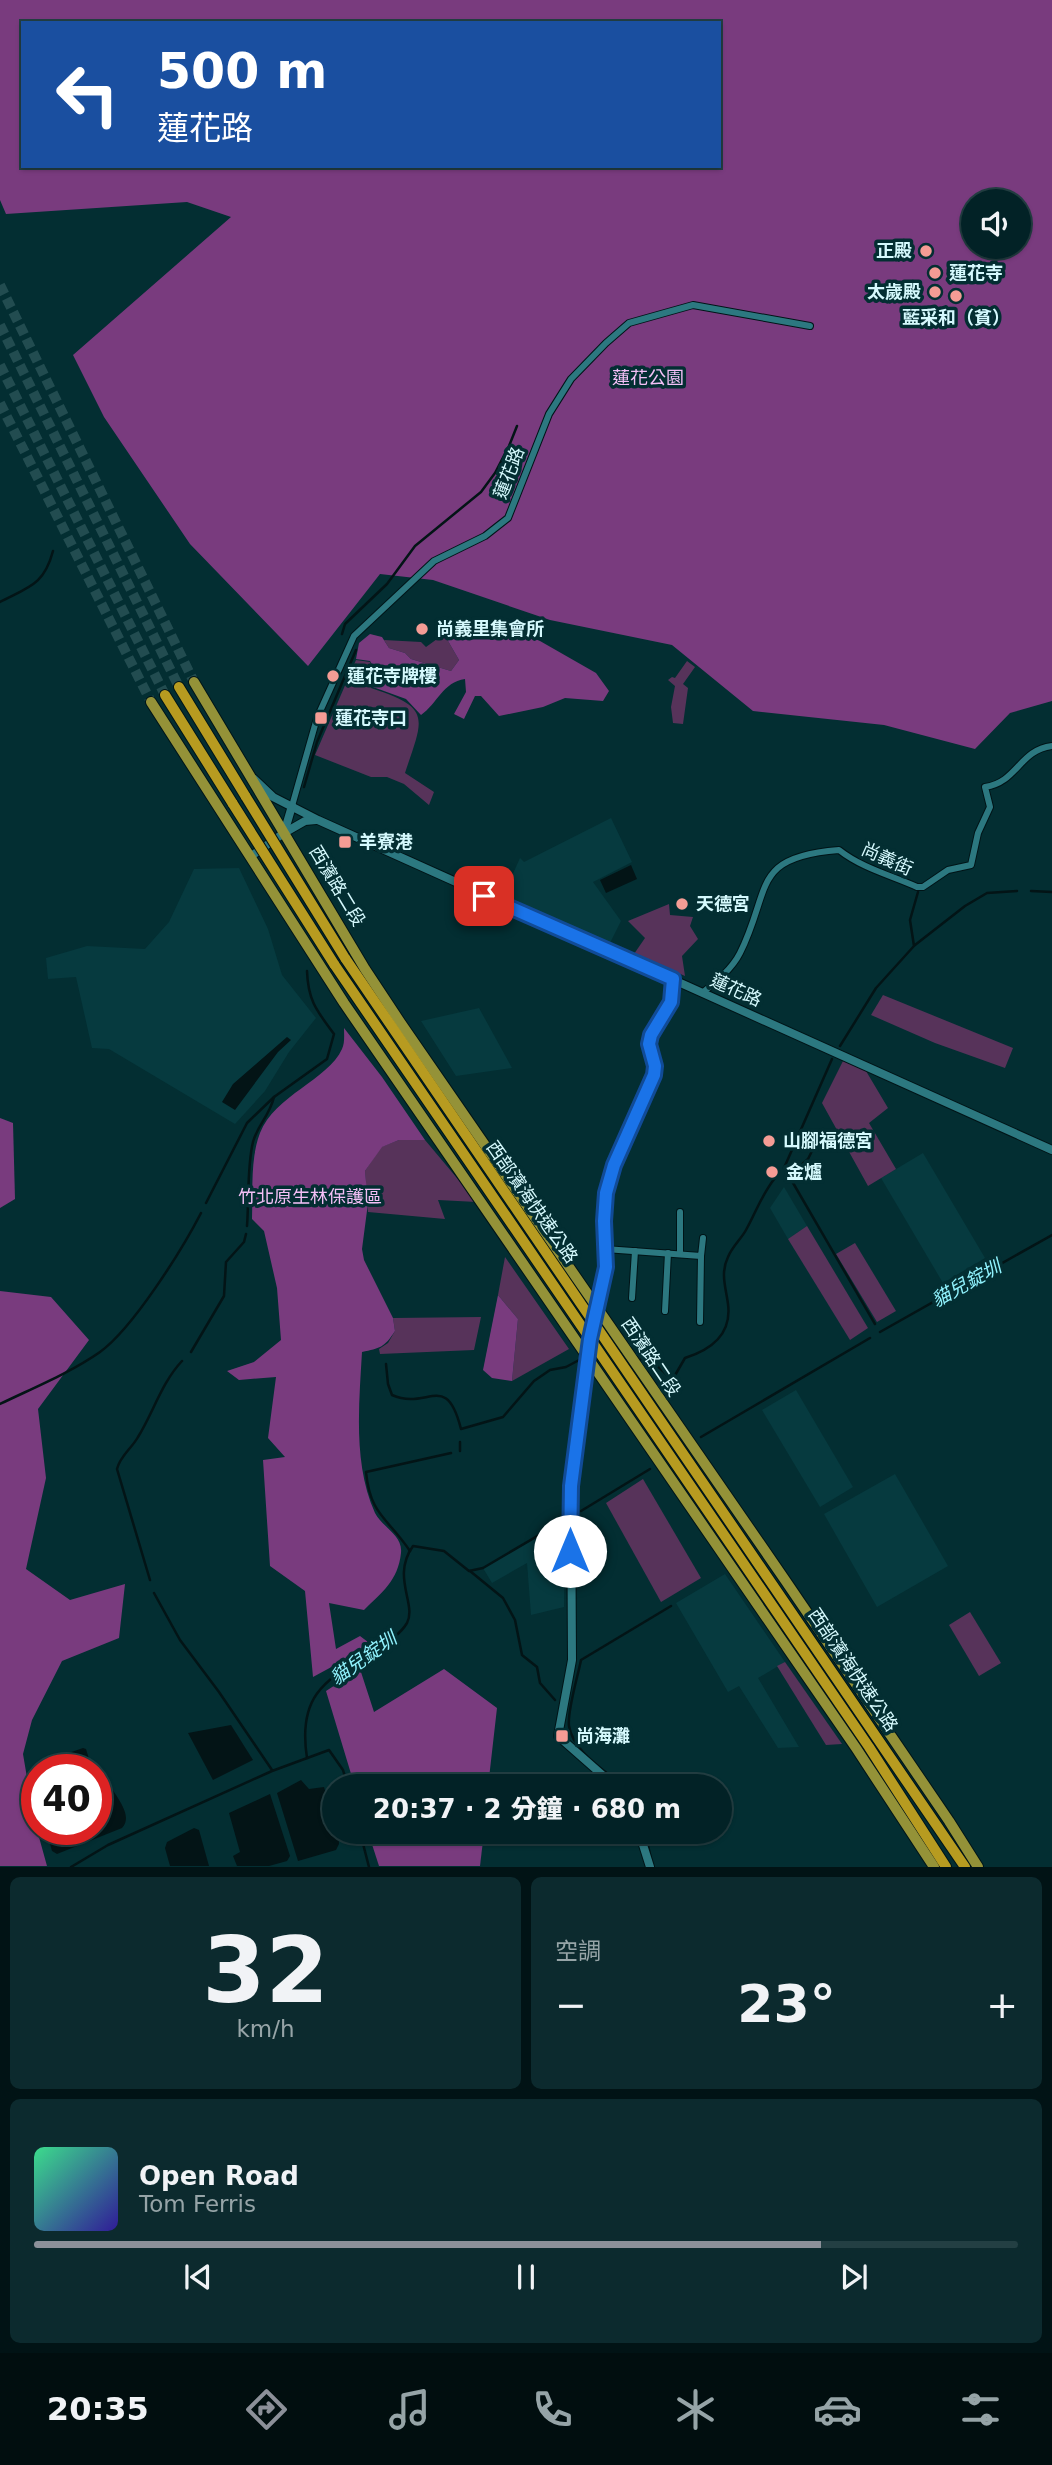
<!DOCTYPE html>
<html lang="zh-TW">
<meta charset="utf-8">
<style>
body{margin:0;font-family:"DejaVu Sans","Noto Sans TC",sans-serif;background:#0c2a2e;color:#f1f3f6;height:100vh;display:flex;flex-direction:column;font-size:26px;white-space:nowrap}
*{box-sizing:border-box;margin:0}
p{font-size:23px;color:#96a4a7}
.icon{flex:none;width:38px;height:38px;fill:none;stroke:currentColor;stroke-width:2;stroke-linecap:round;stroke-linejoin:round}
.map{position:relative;height:1867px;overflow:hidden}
.details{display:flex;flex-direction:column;gap:10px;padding:10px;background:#011315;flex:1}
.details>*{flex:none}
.top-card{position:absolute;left:21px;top:21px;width:700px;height:147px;border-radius:0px;box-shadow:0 2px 5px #0004,0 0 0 2px #233f43;background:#1a4fa0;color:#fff;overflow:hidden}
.controls{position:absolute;left:961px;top:189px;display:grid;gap:14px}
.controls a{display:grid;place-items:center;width:70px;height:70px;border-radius:50%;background:#022226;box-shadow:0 2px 5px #0004,0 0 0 2px #233f43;font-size:35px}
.speed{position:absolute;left:21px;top:1754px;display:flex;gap:14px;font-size:35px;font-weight:700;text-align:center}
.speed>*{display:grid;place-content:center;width:91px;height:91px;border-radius:50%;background:#022226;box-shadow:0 2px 5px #0004,0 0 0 2px #233f43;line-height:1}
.speed .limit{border:10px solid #d22;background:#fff;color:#111}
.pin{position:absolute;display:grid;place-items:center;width:60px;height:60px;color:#fff;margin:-30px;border-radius:14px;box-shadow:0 4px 10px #0006}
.me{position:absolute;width:77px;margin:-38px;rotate:0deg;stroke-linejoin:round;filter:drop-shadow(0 0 5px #0008)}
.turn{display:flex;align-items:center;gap:24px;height:147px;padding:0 21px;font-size:32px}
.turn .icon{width:91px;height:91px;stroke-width:2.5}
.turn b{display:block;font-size:49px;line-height:60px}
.big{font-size:52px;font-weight:800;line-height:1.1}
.details .card{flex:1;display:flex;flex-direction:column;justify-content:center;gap:10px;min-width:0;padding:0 24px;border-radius:10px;background:#0c2a2e}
.details .dial{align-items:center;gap:0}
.dial b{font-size:91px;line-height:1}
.song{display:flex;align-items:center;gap:21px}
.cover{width:84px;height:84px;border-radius:10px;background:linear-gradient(135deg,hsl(150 70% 55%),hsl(250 70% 35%))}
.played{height:7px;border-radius:4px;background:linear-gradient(90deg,#8c9099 80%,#233f43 80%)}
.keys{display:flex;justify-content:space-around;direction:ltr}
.heat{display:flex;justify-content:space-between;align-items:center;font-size:38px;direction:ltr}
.details .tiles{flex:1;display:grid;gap:10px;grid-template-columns:1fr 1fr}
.card:last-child{grid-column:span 2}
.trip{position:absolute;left:322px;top:1774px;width:410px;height:70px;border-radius:35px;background:#022226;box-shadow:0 2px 5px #0004,0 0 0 2px #233f43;font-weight:800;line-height:70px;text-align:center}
.dock{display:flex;height:112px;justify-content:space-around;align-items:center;background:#010e0f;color:#96a4a7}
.dock .icon{width:49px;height:49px}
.dock .current{color:#8c9099}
.dock b{font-size:32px;color:#f1f3f6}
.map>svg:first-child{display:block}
.built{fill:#063a3f}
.green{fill:#57335a}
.forest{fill:#793b7e;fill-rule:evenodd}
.water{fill:#031416}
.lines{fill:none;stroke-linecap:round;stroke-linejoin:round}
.stream{stroke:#031416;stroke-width:2.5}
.primary-tunnel{stroke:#224c50;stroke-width:10;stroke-dasharray:10 5;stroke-linecap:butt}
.trunk-tunnel{stroke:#224c50;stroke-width:10;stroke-dasharray:10 5;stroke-linecap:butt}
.minor-casing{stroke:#001417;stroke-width:8}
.tertiary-casing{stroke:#001417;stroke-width:10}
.primary-casing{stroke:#001417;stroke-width:12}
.trunk-casing{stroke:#001417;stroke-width:12}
.minor{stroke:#2c7880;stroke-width:6}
.tertiary{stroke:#2c7880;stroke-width:8}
.primary{stroke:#949238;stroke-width:10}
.trunk{stroke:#b79b20;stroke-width:10}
.trunk-bridge-casing{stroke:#001417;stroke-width:12;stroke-linecap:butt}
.trunk-bridge{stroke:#b79b20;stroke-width:10}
.route-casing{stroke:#114b97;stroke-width:18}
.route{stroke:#1a73e8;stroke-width:12}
.poi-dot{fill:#f59c95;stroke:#032e32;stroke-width:2.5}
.labels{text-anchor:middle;stroke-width:7;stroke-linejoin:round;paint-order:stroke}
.poi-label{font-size:18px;font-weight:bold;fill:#d5f9fd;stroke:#032e32;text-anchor:start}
.park-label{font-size:18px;fill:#f3bff6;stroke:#032e32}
.street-label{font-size:18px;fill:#d5f9fd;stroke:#032e32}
.water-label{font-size:19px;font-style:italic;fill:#90f2fd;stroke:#032e32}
</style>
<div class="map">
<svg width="1052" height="1867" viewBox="0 0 1052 1867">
<rect width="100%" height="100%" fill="#032e32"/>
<g class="built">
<path d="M611,818L632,862L593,882L621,921L610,943L503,896L520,858L524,862Z"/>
<path d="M239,868L268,929L282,975L316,1018L289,1052L265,1091L235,1124L109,1049L92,1048L76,977L48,979L46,958L87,946L145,949L169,922L194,869Z"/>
<path d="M479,1008L512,1068L456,1076L421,1021Z"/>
<path d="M923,1153L985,1258L943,1283L881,1178Z"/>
<path d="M784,1187L807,1226L788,1239L770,1208Z"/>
<path d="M796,1390L853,1487L820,1507L762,1410Z"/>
<path d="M895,1474L948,1566L877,1607L824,1514Z"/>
<path d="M565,1522L564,1607L531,1615L527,1563L492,1583L483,1568Z"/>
<path d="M725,1574L785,1662L758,1678L799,1747L778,1748L739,1686L728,1692L676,1603Z"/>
</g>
<g class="green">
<path d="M444,634L459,660L451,671L411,659L405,653L389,648L384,640L421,642L426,647Z"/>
<path d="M356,660L370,662L375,674L371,688C433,708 423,718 405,773L434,792L429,805L404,784L387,777H371L315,755Z"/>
<path d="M687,661L695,667L683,684L688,688L683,724L673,723L671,707L675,686L668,680L672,677L675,678Z"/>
<path d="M669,904L670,915L693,917L690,926L698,939L682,956L685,976L634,954L645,938L628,921Z"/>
<path d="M883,995L1013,1048L1005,1068L935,1043L871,1015Z"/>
<path d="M843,1061L866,1071L888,1108L869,1123L896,1169L868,1186L822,1103Z"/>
<path d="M399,1140H425L477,1202L438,1200L445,1219L368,1212L365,1171L381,1147Z"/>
<path d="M807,1226L868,1328L850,1340L788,1239Z"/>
<path d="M855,1243L896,1311L877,1322L836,1254Z"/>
<path d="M505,1257L569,1349L512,1381L518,1319L498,1295Z"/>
<path d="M481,1317L474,1350L380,1354L379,1349L388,1343L395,1331L393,1318Z"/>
<path d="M643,1479L701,1578L661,1602L606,1503Z"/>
<path d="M970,1612L1001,1663L979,1676L949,1625Z"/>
<path d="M785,1662L842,1744L826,1745L777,1666Z"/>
</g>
<g class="forest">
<path d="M0,0H1052V701L1010,713L975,749L884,725L753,711L672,645L550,620L433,580L380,574L308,666L190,544L104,417L73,355L231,217L187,202L6,214L0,200ZM23,23H719V166H23ZM973,201H1018V247H973Z"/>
<path d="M448,619L465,627L495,631L519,629L596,673L609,691L603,701L565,698L543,707L499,716L481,696H475L464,719L454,714L466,692L465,679C443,682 437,704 421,715L406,699L373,687L377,673L370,661L356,659L359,643L370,634L382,637L389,648L405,653L411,659L451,671L459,660L444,634Z"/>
<path d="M344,1028L382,1077L425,1140H399L382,1147L365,1171L368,1203L362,1249L364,1260L393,1318L395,1331C384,1348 380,1348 362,1352C359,1405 353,1464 375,1513C382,1527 403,1535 401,1553C398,1581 382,1592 364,1610L329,1603L336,1649L360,1636L372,1645L313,1677L305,1591L270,1566L263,1460L285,1457L268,1438L276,1377L239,1380L227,1371L254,1362L281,1340L277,1288L264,1231L252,1219C253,1192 250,1159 260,1133C275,1095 328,1080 342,1049C345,1043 344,1034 344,1028Z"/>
<path d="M0,1118L13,1123L15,1199L0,1208Z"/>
<path d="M0,1291L51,1297L89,1340L38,1409L46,1478L26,1569L70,1600L125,1584L119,1638L62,1661L32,1720L23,1754L34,1819L47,1866H0Z"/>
<path d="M498,1295L518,1319L512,1381L492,1378L483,1370Z"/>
<path d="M360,1669L374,1712L444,1669L497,1708L488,1787H355L326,1691Z"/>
<path d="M368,1832H484L480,1866H379Z"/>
</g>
<g class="water">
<path d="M631,865L637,879L606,893L600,880Z"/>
<path d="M287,1037L291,1040L278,1052L235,1110L222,1102L233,1084Z"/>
<path d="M231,1725L253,1760L213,1780L188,1733Z"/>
<path d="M83,1748L86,1749L92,1769H38L40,1763Z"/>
<path d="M301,1780L309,1789L324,1787L334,1822V1832H338L339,1844L336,1850L298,1861L277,1793Z"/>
<path d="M106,1783L110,1785C116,1797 134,1816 122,1828L57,1854L52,1851L46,1829H96V1787Z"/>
<path d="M270,1794L290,1856L287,1861L269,1866H237L233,1856L240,1852L229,1813Z"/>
<path d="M194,1828L199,1830L209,1866H170L165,1848L167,1842Z"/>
</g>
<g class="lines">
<g class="stream">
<path d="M0,602C29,587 44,585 53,551"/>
<path d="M342,634L345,624L387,584L415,546L481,492L495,473L509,446L517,426"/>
<path d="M304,787L317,742L356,650"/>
<path d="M1031,891L1052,892"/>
<path d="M915,945L965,906L987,893L1017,891"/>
<path d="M840,1046L876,988L914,946L910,920L918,892"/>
<path d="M810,1136L814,1147L808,1159L789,1176L875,1324"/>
<path d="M784,1168L832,1059"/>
<path d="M206,1203L247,1123L274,1097L327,1059L334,1034C317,1011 308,1001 307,971"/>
<path d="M247,1226C249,1200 247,1166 253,1142C258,1124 269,1117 274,1097"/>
<path d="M880,1332L1052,1235"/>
<path d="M191,1352L224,1296L226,1262L244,1242L246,1234"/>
<path d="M641,1359C653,1360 661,1369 669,1377H674L685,1358C711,1350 732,1334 728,1304C726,1288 720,1273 728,1257C732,1247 741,1239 746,1230C756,1212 762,1194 775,1178"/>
<path d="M386,1364L388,1384L392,1395C428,1411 446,1370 461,1429L503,1417L534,1381L550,1370L566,1367L581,1359"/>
<path d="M0,1404C33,1388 70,1373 100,1352C133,1328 182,1250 201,1213"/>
<path d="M701,1437L870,1338"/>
<path d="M460,1451V1442"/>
<path d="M581,1511L650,1469"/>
<path d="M410,1551C388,1518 370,1515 366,1472L451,1453"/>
<path d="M470,1571L503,1598L515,1620L522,1655L537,1667L540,1683L555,1700"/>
<path d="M150,1580L117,1469C120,1456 132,1448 138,1437C153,1413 162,1382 182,1361"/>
<path d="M154,1593L180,1640L219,1692L272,1770"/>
<path d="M307,1758C297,1694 326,1680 374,1650C387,1642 399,1636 407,1623C417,1604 391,1577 413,1546L444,1551L469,1571L483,1568L551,1528"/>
<path d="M624,1787C606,1771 573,1752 569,1726C567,1711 578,1676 581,1660L671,1606"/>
<path d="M360,1832L369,1867"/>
<path d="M645,1832L651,1859"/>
<path d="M71,1867L108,1845L272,1771L329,1750L343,1770L348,1787"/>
</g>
<g class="primary-tunnel">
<path d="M0,285L194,682"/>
<path d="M0,403L151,702"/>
</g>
<g class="trunk-tunnel">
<path d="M0,325L179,687"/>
<path d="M0,365L165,695"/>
</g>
<g class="minor-casing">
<g id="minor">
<path d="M292,806L317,718L354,636L434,561L485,536L508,518L549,414L571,379L606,343L629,323L693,305L810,326"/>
<path d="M702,993C716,982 732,969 740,953C772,889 750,857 839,850C862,868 890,875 917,887H923L948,870L971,865L978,833L990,807L985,787C1018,782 1019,750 1052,746"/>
<path d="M680,1212V1254"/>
<path d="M605,1249L701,1256L703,1238"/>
<path d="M632,1298L635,1251"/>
<path d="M665,1311L668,1253"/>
<path d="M700,1322L701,1256"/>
</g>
</g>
<g class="tertiary-casing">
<g id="tertiary">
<path d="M254,779L273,797L318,820L1052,1150"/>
<path d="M284,833L305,821L316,820"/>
<path d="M250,857L284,833L292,806"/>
<path d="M598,1309L606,1267L603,1221L609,1180L655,1075V1066L649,1044L651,1035L671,1002L673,979"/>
<path d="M590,1339L571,1486L572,1660L558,1736L616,1787"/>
<path d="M639,1832L650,1867"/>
</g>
</g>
<g class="primary-casing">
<g id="primary">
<path d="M194,682L365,969L400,1022L785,1580L949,1821L978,1867"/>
<path d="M151,702L344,1003L856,1748L934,1867"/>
</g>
</g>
<g class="trunk-casing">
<g id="trunk">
<path d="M179,687L246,797"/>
<path d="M165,695L233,804"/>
<path d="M345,958L965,1867"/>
<path d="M334,964L869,1747L946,1867"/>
</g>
</g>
<use href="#minor" class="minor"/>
<use href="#tertiary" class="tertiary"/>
<use href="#primary" class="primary"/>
<use href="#trunk" class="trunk"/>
<g class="trunk-bridge-casing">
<g id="trunk-bridge">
<path d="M246,797L345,958"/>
<path d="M233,804L334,964"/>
</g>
</g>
<use href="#trunk-bridge" class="trunk-bridge"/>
</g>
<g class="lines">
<g class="route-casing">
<path id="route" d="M484,896L673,979L671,1002L651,1035L649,1044L655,1066L654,1075L614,1165L606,1193L604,1221L606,1267L590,1339L571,1486L570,1551"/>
</g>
<use href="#route" class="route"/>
</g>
<g class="poi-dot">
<circle cx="926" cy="251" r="7"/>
<circle cx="935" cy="273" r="7"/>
<circle cx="935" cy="292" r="7"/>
<circle cx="956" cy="296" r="7"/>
<circle cx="422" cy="629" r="7"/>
<circle cx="333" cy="676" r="7"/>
<rect x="314" y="711" width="14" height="14" rx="3.5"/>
<rect x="338" y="835" width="14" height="14" rx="3.5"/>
<circle cx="682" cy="904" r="7"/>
<circle cx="769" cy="1141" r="7"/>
<circle cx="772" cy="1172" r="7"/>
<rect x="555" y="1729" width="14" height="14" rx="3.5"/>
</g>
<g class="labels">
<g class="poi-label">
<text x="912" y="257" text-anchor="end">正殿</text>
<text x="949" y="279">蓮花寺</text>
<text x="921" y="298" text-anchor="end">太歲殿</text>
<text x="956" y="324" text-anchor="middle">藍采和（貧）</text>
<text x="436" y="635">尚義里集會所</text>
<text x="347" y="682">蓮花寺牌樓</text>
<text x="335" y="724">蓮花寺口</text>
<text x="359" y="848">羊寮港</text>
<text x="696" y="910">天德宮</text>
<text x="783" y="1147">山腳福德宮</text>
<text x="786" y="1178">金爐</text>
<text x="576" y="1742">尚海灘</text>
</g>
<g class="park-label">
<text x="648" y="384">蓮花公園</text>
<text x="310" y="1203">竹北原生林保護區</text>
</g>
<g class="street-label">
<text transform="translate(509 473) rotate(-69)" y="6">蓮花路</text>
<text transform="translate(887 859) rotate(24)" y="6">尚義街</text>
<text transform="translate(337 886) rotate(59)" y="6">西濱路二段</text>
<text transform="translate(736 990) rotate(24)" y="6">蓮花路</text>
<text transform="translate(532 1202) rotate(55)" y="6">西部濱海快速公路</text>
<text transform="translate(651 1357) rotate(56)" y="6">西濱路二段</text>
<text transform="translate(853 1670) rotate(56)" y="6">西部濱海快速公路</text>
</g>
<g class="water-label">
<text transform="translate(966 1283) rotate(-29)" y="7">貓兒錠圳</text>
<text transform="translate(363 1658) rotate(-35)" y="7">貓兒錠圳</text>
</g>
</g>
</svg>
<div class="controls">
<a><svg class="icon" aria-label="sound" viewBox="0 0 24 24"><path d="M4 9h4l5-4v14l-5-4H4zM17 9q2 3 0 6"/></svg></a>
</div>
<div class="speed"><div class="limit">40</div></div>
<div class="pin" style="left:484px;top:896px;background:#d93025"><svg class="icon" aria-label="arrive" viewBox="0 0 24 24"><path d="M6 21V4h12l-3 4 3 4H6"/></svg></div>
<svg class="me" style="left:570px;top:1551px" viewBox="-20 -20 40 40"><circle r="19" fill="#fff"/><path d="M0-13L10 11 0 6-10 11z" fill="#1a73e8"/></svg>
<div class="trip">20:37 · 2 分鐘 · 680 m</div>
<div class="top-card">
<div class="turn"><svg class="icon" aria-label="left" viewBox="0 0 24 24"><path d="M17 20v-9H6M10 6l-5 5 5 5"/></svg><div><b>500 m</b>蓮花路</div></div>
</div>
</div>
<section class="details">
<div class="tiles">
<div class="card dial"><b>32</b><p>km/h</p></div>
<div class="card"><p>空調</p>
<div class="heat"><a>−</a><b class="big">23°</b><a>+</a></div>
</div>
<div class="card">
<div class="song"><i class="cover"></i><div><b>Open Road</b><p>Tom Ferris</p></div></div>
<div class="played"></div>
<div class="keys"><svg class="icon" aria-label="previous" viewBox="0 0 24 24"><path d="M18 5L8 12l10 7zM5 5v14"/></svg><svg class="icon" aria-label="pause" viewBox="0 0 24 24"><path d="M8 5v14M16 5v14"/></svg><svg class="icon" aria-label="next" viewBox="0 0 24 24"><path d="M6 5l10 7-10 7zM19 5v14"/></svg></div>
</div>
</div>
</section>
<nav class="dock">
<b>20:35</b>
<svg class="icon current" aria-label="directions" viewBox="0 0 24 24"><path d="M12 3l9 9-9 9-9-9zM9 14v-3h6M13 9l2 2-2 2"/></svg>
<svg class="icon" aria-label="music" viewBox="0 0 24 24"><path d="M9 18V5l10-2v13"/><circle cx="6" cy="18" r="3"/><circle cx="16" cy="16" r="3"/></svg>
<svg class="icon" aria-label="phone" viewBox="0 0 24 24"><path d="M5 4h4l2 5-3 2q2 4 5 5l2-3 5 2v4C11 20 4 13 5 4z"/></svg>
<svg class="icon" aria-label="climate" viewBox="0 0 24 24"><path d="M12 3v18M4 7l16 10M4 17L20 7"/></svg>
<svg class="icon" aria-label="car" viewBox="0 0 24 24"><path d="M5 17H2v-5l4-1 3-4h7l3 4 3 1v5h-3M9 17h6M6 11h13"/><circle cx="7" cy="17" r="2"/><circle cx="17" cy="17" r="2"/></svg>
<svg class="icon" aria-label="filters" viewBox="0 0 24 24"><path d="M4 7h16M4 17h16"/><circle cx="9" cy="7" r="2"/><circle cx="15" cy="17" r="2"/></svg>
</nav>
